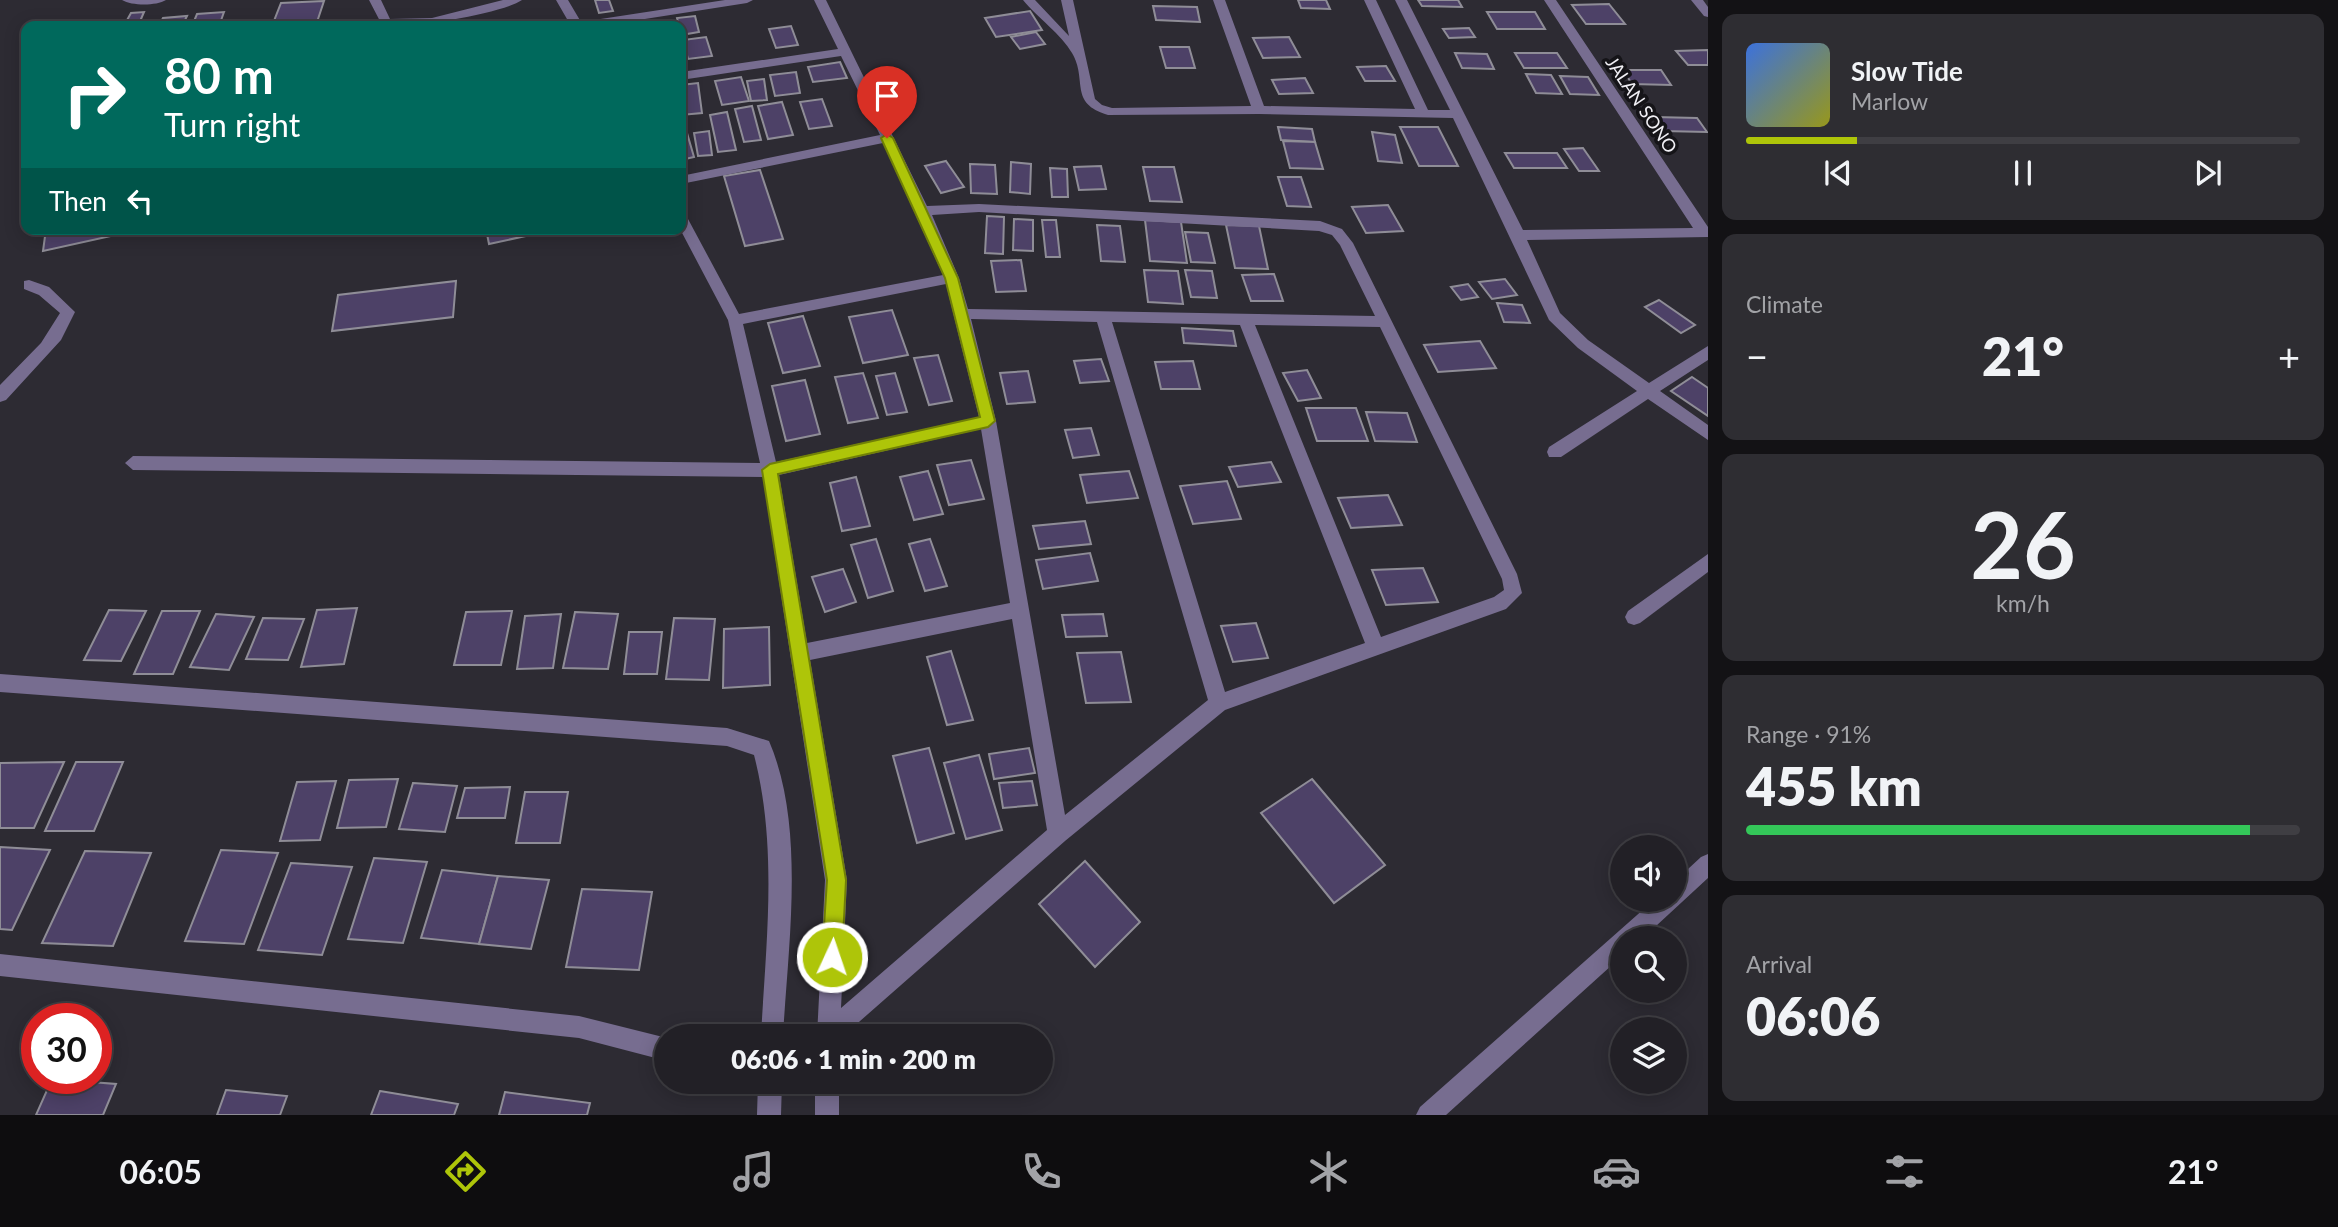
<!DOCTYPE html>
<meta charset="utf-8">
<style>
body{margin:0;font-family:Lato,sans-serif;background:#2e2d32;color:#f1f3f6;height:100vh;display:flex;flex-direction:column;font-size:26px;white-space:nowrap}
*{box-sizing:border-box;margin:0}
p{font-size:23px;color:#a2a3a7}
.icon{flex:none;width:38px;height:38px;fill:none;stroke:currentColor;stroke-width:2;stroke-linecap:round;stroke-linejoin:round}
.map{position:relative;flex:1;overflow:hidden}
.panel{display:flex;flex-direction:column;gap:14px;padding:14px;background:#131215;width:630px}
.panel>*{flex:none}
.hud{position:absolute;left:21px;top:21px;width:665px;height:214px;border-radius:14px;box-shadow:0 4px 18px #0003,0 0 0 2px #3f3e43;background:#00695c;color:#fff;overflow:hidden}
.buttons{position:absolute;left:1610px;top:835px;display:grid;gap:14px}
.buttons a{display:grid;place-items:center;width:77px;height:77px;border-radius:50%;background:#222026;box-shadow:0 4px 18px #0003,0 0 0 2px #3f3e43;font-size:35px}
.speed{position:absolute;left:21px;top:1003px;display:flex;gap:14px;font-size:35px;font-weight:700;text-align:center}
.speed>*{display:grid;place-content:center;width:91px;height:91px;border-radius:50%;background:#222026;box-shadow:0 4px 18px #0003,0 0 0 2px #3f3e43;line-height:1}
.speed .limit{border:10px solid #d22;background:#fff;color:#111}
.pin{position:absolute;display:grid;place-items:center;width:60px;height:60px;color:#fff;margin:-72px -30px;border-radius:50% 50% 50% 0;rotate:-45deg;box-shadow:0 0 7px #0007}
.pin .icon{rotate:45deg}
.me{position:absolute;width:77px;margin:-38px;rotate:3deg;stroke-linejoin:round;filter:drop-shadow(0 0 5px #0008)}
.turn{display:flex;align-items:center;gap:24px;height:147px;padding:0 28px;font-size:32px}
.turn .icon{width:91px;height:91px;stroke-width:2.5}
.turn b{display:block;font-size:49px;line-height:60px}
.then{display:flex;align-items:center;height:66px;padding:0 28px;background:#0003;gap:14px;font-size:26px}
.big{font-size:52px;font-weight:800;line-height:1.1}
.panel .tile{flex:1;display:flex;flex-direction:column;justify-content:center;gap:10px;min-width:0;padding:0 24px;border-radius:14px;background:#2e2d32}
.panel .dial{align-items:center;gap:0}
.dial b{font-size:91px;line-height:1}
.song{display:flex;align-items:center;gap:21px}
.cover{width:84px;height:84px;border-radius:10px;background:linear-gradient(135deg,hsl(220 70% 55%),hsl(60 70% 35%))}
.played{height:7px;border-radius:4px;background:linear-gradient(90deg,#aec509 20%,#3f3e43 20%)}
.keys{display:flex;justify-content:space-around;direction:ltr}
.heat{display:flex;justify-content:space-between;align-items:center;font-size:38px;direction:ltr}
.charge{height:10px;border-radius:5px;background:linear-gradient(90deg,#34c759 91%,#3f3e43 0)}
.trip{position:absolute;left:654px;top:1024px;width:399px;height:70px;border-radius:35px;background:#222026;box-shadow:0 4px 18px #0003,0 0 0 2px #3f3e43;font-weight:800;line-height:70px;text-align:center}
.tabs{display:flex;height:112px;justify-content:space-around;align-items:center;background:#0e0d0f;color:#a2a3a7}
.tabs .icon{width:49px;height:49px}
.tabs .on{color:#aec509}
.tabs b{font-size:32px;color:#f1f3f6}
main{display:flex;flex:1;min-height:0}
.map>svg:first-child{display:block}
.building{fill:#4d4167;stroke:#8f8d97;stroke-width:2}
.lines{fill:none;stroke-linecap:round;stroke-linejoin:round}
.minor{fill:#776d90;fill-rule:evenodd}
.route{fill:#aec509;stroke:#718006;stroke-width:2}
.labels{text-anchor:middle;stroke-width:7;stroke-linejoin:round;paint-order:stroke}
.far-street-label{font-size:18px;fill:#f0eff4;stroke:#151418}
</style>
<main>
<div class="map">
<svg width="1708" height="1115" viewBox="0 0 1708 1115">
<rect width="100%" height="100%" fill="#2d2b33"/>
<g class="building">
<path d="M595,0H609L613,11L599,13Z"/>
<path d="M1298,0H1326L1330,9L1301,8Z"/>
<path d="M1418,0H1458L1462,7L1422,6Z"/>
<path d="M324,1L316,25L272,26L281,3Z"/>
<path d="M1609,4L1625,24H1586L1572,5Z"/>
<path d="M1153,6L1197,7L1200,22L1156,20Z"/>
<path d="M1030,11L1042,30L996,37L985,18Z"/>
<path d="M144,12L138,26H117L119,22H126L131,13Z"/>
<path d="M224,12L219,26H192L197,14Z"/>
<path d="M1487,12H1535L1545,29H1497Z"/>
<path d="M187,16L182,26H159L163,18Z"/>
<path d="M695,16L699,32L681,35L677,18Z"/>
<path d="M514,20L516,26H475Z"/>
<path d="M791,26L798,45L776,48L769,29Z"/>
<path d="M1469,28L1475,37L1449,38L1443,29Z"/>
<path d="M1036,32L1045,44L1020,49L1011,37Z"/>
<path d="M706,37L712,56L688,59L683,40Z"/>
<path d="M1289,37L1300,57L1263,58L1253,38Z"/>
<path d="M1160,47H1189L1195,68H1166Z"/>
<path d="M1708,50V65H1688L1676,51Z"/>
<path d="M1455,53L1487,54L1494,69L1462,68Z"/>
<path d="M1515,53H1557L1567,68H1524Z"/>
<path d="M840,62L847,78L813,82L808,67Z"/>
<path d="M1386,66L1395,81H1365L1357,67Z"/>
<path d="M1623,70H1661L1671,85L1632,84Z"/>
<path d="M796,72L800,93L775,96L770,75Z"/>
<path d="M1526,74L1551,75L1562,94L1536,93Z"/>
<path d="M1560,76L1588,77L1599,95L1570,94Z"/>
<path d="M741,77L749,101L722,105L715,81Z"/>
<path d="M1305,78L1313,93L1279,94L1272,80Z"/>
<path d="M764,79L767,100L751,101L747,81Z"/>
<path d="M698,83L702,113L681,115V85Z"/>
<path d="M822,99L832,126L809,129L800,102Z"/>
<path d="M782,102L793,135L768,139L758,106Z"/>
<path d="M752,106L761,140L744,142L735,109Z"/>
<path d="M727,112L736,150L718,152L710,115Z"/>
<path d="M1654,117L1697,118L1707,132L1663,131Z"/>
<path d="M1278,127L1312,129L1315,142L1281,140Z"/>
<path d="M1400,127H1438L1458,166H1419Z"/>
<path d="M709,131L712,155L698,156L694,133Z"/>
<path d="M1372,132L1395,135L1402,163L1378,161Z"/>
<path d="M687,133L694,157L681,160V134Z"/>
<path d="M1283,141L1315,142L1323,169L1290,168Z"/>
<path d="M1583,148L1599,171H1579L1564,149Z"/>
<path d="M1505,153H1557L1567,168H1514Z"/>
<path d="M946,161L964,187L941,193L925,166Z"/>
<path d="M1011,162L1031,164L1030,194L1010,192Z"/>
<path d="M970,164L995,165L997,194L971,193Z"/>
<path d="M1101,166L1106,189L1079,190L1074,167Z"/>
<path d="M1143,167H1174L1182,202L1150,201Z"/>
<path d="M1050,168L1067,169L1068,197H1052Z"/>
<path d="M760,170L783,239L745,246L724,176Z"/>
<path d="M1278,177H1301L1311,207L1287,206Z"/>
<path d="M1388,205L1403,231L1366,233L1352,207Z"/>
<path d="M987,216L1004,217L1003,254L985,253Z"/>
<path d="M1014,219L1033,220V251L1013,250Z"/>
<path d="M1042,220H1056L1060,257H1046Z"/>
<path d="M1145,220L1181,222L1187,263L1150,261Z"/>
<path d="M1097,225L1120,226L1125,262L1101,261Z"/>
<path d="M1226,225L1259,226L1268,269L1235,268Z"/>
<path d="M46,229H111V236L43,251Z"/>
<path d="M486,229H534L535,234L489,244Z"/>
<path d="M1185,232L1208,233L1215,263L1191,262Z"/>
<path d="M1021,260L1026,291L996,292L991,261Z"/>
<path d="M1144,270L1178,271L1183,304L1148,302Z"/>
<path d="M1185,270L1212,271L1217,298L1191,297Z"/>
<path d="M1274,274L1283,301H1251L1242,275Z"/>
<path d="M1505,279L1517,295L1492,299L1479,282Z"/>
<path d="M456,281L453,317L332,331L338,295Z"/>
<path d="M1468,284L1478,297L1461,300L1451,287Z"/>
<path d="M1659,300L1695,325L1681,333L1645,307Z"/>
<path d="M1497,303L1522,305L1530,323L1504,322Z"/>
<path d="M892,310L908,355L863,363L849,317Z"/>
<path d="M803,316L820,366L783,373L768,323Z"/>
<path d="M1182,328L1233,331L1236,346L1184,343Z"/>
<path d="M1480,341L1496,368L1438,372L1424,345Z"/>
<path d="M938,355L952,401L929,405L914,358Z"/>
<path d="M1101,359L1109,381L1080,383L1074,361Z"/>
<path d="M1193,361L1200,389H1161L1155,362Z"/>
<path d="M1307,370L1321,398L1298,401L1283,373Z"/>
<path d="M1028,371L1035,402L1007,404L1000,373Z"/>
<path d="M863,373L878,418L848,423L835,377Z"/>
<path d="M895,373L907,412L887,415L876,376Z"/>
<path d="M1692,377L1708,388V416L1671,391Z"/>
<path d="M805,380L820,434L786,441L772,386Z"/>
<path d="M1306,408H1356L1368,441H1317Z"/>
<path d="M1366,412L1407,413L1417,442L1375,441Z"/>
<path d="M1091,428L1099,455L1073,458L1065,430Z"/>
<path d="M971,460L984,499L949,505L937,465Z"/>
<path d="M1271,462L1281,482L1238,487L1229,467Z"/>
<path d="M928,471L943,514L914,520L900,477Z"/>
<path d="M1129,471L1138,498L1087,503L1080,475Z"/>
<path d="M856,477L870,526L842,531L830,483Z"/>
<path d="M1227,481L1241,519L1193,524L1180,486Z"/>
<path d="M1388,495L1402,525L1351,528L1338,498Z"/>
<path d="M1085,521L1091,544L1039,549L1033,526Z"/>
<path d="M876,539L893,591L868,598L851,545Z"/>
<path d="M930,539L947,586L925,591L909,544Z"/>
<path d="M1090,553L1098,581L1043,589L1036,560Z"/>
<path d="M1423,568L1438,602L1386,605L1372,570Z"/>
<path d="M843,569L856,602L825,612L812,577Z"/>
<path d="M357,608L344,664L301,667L317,610Z"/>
<path d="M109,610L146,611L121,661L84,660Z"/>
<path d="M162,611H200L173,674H134Z"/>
<path d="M512,611L501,665H454L466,612Z"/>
<path d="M575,612L618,614L608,669L563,668Z"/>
<path d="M216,614L254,617L229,670L190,667Z"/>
<path d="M561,614L553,668L517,669L525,616Z"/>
<path d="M1103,614L1107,636L1066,637L1062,615Z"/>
<path d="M263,618L304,619L288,660L246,659Z"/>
<path d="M674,618L715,619L709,680L666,679Z"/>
<path d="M1256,623L1268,658L1233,662L1221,626Z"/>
<path d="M769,627L770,685L723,688L724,629Z"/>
<path d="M629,632H662L657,674H624Z"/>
<path d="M951,651L973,720L947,725L927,657Z"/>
<path d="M1121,652L1131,702L1086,703L1077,653Z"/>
<path d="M929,748L954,833L917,843L893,756Z"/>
<path d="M1029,748L1035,773L994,779L989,754Z"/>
<path d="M979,755L1002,830L966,839L944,763Z"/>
<path d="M64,762L34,828H0V763Z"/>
<path d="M76,762H123L94,831H45Z"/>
<path d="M398,779L386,827L337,828L349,780Z"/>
<path d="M1312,779L1385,865L1334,903L1261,813Z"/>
<path d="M336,781L320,840L280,841L297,782Z"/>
<path d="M1032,781L1037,805L1003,808L999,783Z"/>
<path d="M413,783L457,786L445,832L399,829Z"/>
<path d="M510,787L505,818H457L465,788Z"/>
<path d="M525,792H568L560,843H516Z"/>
<path d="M0,847L50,850L12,930L0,929Z"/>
<path d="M221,850L278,853L244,944L185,941Z"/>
<path d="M85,851L151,853L113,946L42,943Z"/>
<path d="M374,858L427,862L403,943L348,939Z"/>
<path d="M1085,861L1140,922L1095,967L1039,904Z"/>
<path d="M291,863L352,867L322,955L258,950Z"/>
<path d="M442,870L498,876L479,944L421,938Z"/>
<path d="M498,876L549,880L531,949L479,944Z"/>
<path d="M582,889L652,892L639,970L566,967Z"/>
<path d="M52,1079L116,1084L103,1115H36Z"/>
<path d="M226,1090L287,1096L280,1115H217Z"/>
<path d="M380,1091L458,1104L454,1115H371Z"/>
<path d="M505,1092L590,1103L587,1115H499Z"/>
</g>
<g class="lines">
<g class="minor">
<path d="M122,0H166C156,6 132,6 122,0Z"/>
<path d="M369,0H381L390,19L432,18L503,0H522C502,14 407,29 382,25Z"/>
<path d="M556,0H568L581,22L725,0H753L747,3L600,26H571Z"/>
<path d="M814,0H826L927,206L979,204L1320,221L1342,229L1353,243L1517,574L1522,593L1506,609L1225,710L1065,841L843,1036H817L825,880L763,477L133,470L125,463L133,456L760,463L728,320L680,229L681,214L688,219L739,314L943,275L883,143L681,184V176L880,135L841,56L681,80V72L838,49ZM979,212L1319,231L1332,235L1340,245L1375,316L968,309L959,278L932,215ZM946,284L979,417L776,462L743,324ZM971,319L1097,322L1208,700L1065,815L996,421ZM1112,322L1240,325L1365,643L1225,692ZM1255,325L1380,327L1502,579L1504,590L1494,597L1381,637ZM981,429L1010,603L807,643L779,475ZM1012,619L1047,830L841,1008L847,880L810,660Z"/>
<path d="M1023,0H1035L1069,36L1061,0H1073L1095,99L1102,105L1112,108L1251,106L1213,0H1225L1264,106L1415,109L1364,0H1376L1428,110H1450L1395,0H1407L1523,230L1693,228L1544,0H1556L1708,227V237L1527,240L1560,313L1588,340L1649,383L1708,346V360L1660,391L1708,425V440L1648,399L1561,457H1549L1547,452L1549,447L1637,391L1578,348L1549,320L1453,118L1259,114L1108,115C1068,103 1088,80 1072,53C1062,35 1037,17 1023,0Z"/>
<path d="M1691,0H1703L1708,7V17L1704,16Z"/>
<path d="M29,280L49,287L75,312L61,340L6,400L0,402V385L41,343L60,313L39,295L24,289V281Z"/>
<path d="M1708,554V572L1640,623L1634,625L1628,623L1625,617L1628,611Z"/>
<path d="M0,674L727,728L769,741C806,827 788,945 783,1036H761C766,942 778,848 754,755L727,746L0,692Z"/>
<path d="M1708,854V878L1643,938H1622V956L1446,1115H1416L1420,1107L1654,900H1675V881L1701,857Z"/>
<path d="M0,954L579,1016L667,1038V1061L579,1038L0,976Z"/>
<path d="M758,1082H782L781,1115H757Z"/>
<rect x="815" y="1082" width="24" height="33"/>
</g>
</g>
<path class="route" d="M887,134L893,138L958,278L995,421L988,427L778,474L846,880L842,957L839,964L832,967L825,964L822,957L827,880L762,470L770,464L980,417L945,278L881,138Z"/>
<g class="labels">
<g class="far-street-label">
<text transform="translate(1641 105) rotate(56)" y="6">JALAN SONO</text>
</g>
</g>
</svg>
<div class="buttons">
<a><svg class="icon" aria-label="sound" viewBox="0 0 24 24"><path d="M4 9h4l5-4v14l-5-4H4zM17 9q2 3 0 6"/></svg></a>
<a><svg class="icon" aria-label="search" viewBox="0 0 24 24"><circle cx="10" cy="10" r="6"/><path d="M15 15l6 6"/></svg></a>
<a><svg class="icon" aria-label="layers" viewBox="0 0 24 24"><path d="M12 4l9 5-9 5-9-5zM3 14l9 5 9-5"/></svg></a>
</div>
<div class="speed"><div class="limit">30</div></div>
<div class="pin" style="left:887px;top:138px;background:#d93025"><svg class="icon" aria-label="arrive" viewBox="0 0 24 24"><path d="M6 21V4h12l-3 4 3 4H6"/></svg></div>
<svg class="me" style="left:832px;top:957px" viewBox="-20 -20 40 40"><circle r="17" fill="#aec509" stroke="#fff" stroke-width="3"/><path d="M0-11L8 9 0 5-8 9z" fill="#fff"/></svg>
<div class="trip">06:06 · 1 min · 200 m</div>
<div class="hud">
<div class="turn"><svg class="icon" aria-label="right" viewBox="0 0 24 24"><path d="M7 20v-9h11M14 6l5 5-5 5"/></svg><div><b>80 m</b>Turn right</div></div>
<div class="then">Then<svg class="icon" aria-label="left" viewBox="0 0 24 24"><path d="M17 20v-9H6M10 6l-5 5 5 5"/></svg></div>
</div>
</div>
<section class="panel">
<div class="tile">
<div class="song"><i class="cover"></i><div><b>Slow Tide</b><p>Marlow</p></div></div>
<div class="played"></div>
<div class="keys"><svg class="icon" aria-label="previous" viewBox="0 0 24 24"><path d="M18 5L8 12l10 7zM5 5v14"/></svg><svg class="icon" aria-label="pause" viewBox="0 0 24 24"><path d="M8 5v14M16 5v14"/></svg><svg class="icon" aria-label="next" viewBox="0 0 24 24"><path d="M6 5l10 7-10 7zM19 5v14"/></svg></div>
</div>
<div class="tile"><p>Climate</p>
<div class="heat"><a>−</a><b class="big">21°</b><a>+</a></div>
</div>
<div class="tile dial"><b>26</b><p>km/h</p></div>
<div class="tile"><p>Range · 91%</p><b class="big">455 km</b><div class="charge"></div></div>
<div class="tile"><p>Arrival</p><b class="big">06:06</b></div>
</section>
</main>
<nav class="tabs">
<b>06:05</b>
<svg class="icon on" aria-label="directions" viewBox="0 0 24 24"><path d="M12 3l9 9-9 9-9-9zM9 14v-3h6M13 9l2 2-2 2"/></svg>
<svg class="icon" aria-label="music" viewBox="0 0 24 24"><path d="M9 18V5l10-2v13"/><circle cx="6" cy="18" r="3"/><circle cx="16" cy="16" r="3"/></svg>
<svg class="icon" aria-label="phone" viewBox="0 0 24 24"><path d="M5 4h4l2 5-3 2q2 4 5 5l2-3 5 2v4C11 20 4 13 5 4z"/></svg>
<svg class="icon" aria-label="climate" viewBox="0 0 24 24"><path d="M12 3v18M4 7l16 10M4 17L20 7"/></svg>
<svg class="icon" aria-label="car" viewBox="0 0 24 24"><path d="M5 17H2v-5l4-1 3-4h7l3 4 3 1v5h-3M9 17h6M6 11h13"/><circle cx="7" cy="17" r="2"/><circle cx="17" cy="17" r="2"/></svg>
<svg class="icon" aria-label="filters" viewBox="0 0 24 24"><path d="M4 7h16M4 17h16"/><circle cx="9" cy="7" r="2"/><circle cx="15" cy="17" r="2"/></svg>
<b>21°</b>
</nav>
